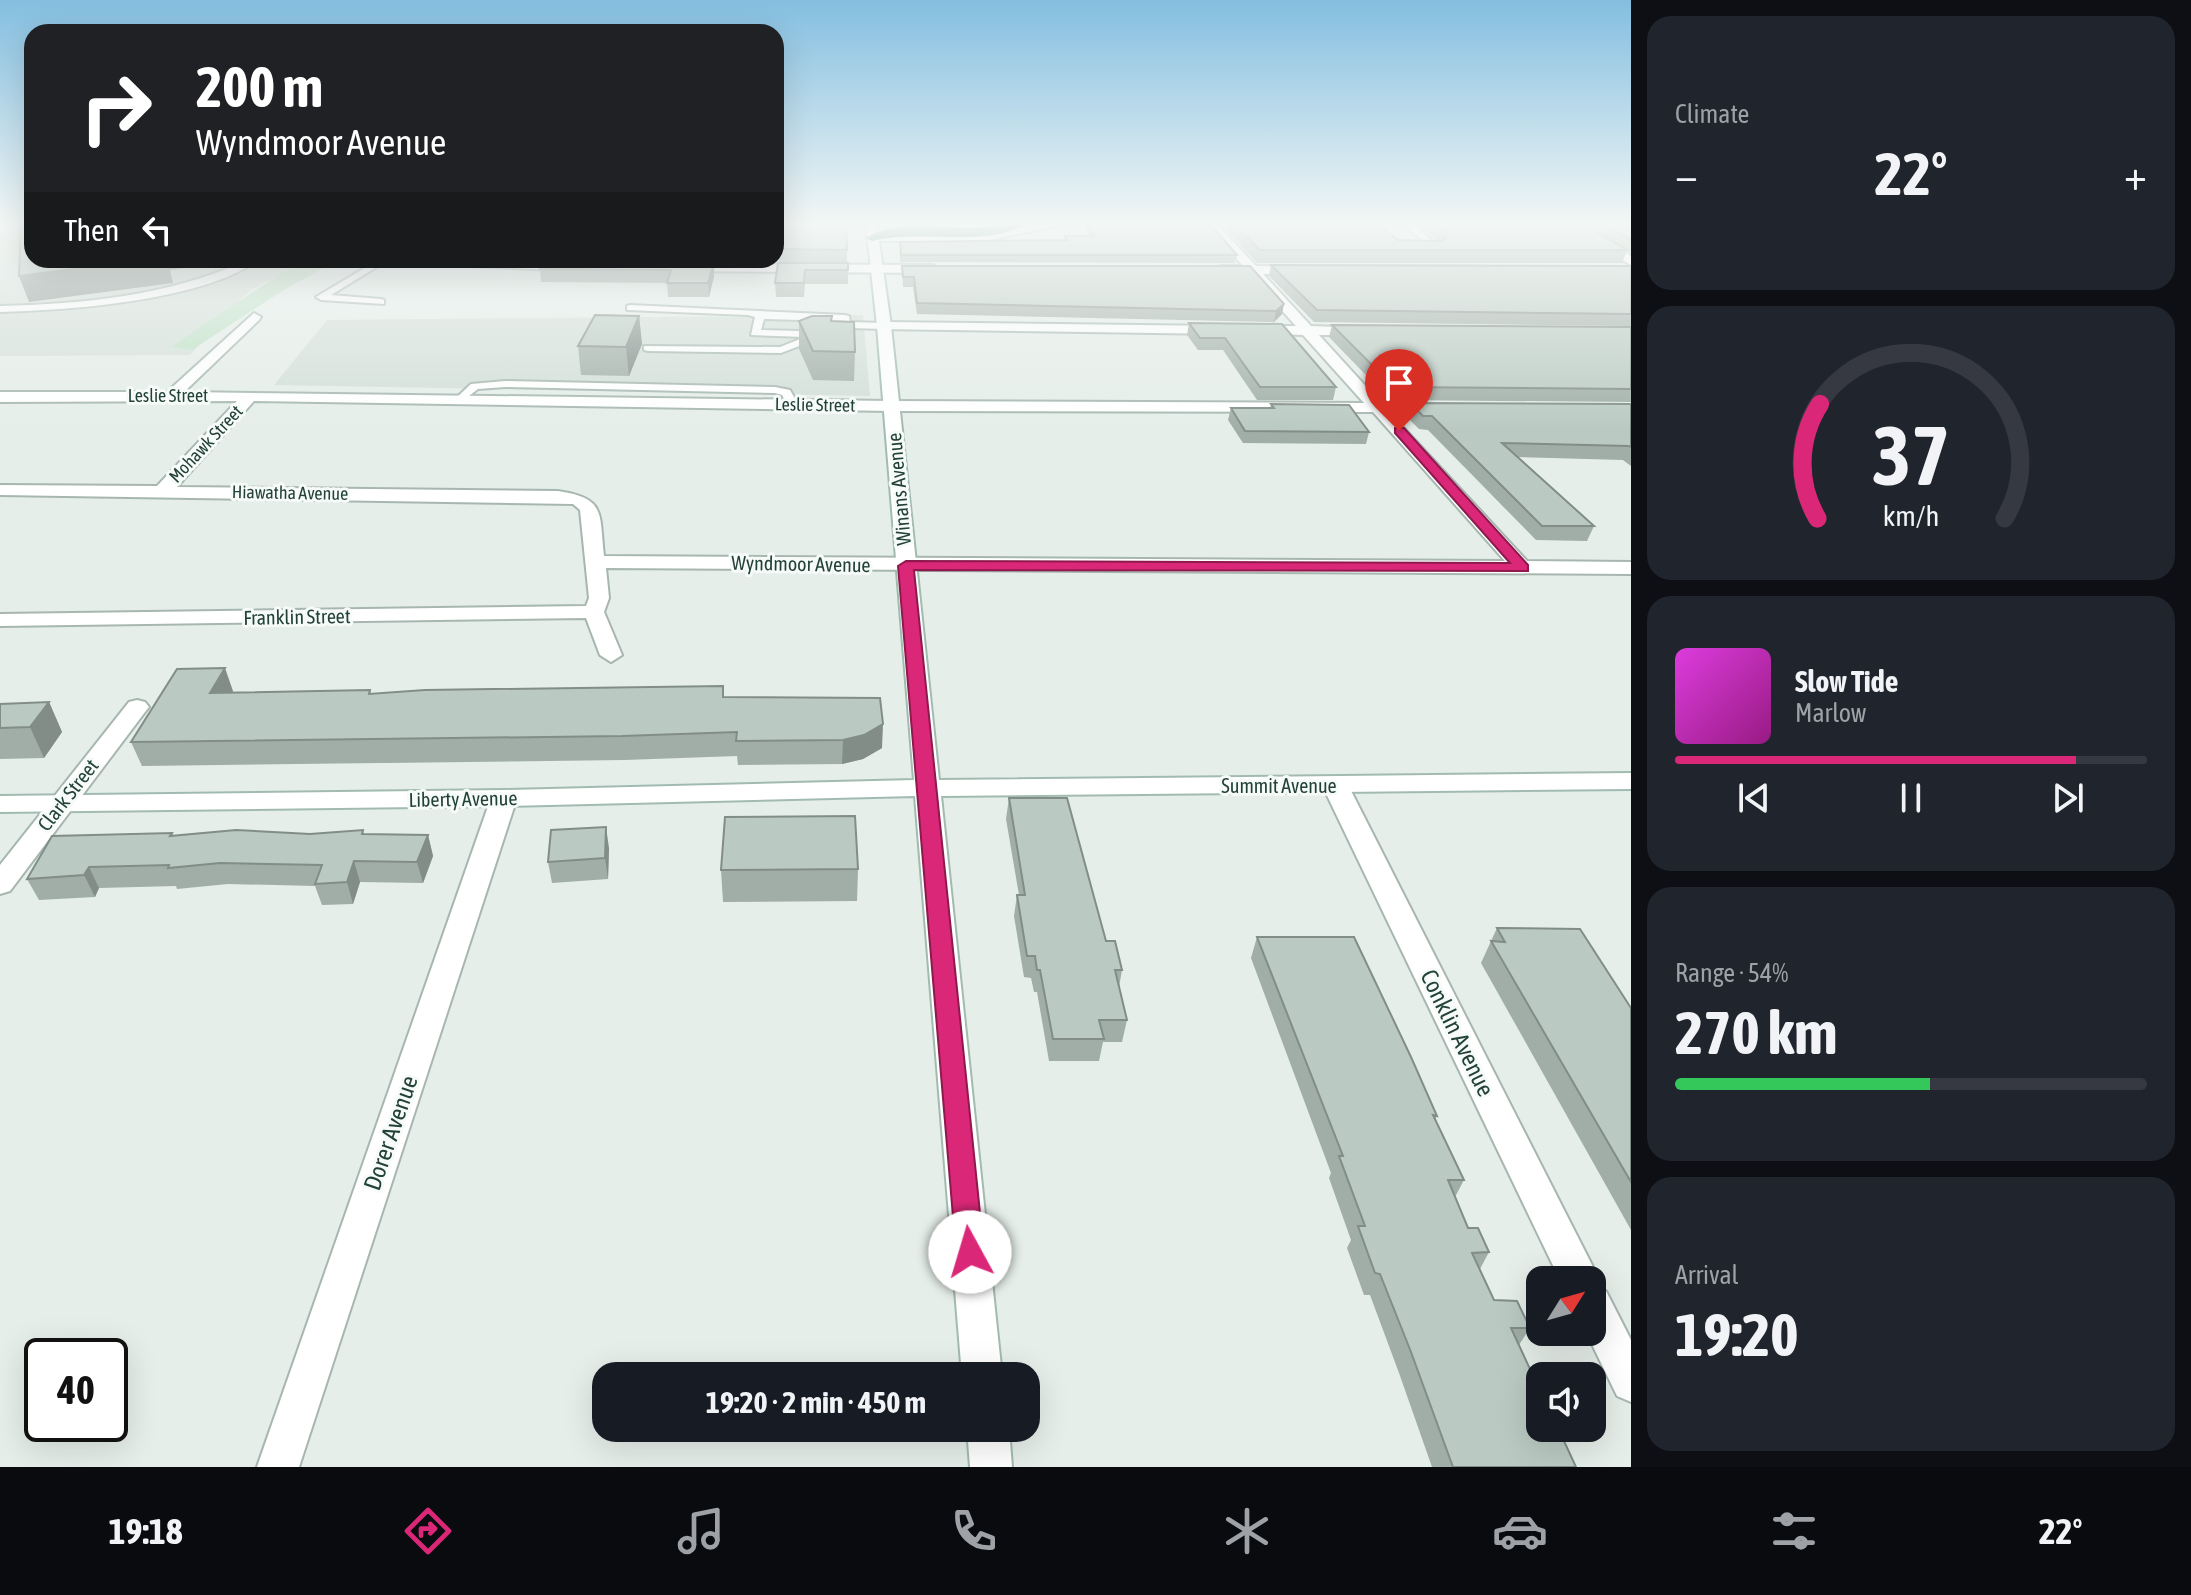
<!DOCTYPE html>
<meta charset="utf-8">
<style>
body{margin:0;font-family:"Asap Condensed",sans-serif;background:#20242c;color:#f1f3f6;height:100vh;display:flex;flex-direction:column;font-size:30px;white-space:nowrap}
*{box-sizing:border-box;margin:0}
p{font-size:26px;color:#9ea1a6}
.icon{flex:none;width:44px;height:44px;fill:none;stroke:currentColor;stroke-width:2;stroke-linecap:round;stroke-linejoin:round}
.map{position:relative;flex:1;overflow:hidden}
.panel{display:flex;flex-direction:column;gap:16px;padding:16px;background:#0d0f14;width:560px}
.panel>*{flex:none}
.hud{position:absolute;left:24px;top:24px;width:760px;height:244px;border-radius:24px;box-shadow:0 8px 32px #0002;background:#202124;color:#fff;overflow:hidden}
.needle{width:52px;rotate:53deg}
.controls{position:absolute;left:1526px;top:1266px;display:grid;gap:16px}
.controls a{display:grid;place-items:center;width:80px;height:80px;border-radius:16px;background:#171b24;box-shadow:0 8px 32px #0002;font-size:40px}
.speed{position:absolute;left:24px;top:1338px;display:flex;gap:16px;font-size:40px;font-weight:700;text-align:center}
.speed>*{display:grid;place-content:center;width:104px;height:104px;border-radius:50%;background:#171b24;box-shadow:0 8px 32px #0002;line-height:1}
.speed .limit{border:4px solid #111;border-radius:12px;background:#fff;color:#111}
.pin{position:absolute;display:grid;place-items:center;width:68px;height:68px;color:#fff;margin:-82px -34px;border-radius:50% 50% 50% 0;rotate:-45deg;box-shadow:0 0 8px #0007}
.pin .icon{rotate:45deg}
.me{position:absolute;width:88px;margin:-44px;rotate:354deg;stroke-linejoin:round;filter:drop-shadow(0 0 6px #0008)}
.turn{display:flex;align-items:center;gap:28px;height:168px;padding:0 40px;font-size:36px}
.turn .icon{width:104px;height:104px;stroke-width:2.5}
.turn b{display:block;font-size:56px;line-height:68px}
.then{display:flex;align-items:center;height:76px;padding:0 40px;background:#0003;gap:16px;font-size:30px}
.big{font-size:60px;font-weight:700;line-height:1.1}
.panel .card{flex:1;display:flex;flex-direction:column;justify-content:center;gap:12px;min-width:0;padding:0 28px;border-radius:24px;background:#20242c}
.panel .dial{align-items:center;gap:0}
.dial svg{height:208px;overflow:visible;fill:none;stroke:#363941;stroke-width:7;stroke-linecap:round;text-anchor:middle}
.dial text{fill:#f1f3f6;stroke:none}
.song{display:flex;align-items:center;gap:24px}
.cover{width:96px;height:96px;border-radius:12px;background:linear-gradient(135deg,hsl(300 70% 55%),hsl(310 70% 35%))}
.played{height:8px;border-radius:4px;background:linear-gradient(90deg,#db2777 85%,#363941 85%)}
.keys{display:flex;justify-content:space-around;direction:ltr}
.heat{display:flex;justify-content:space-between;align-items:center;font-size:44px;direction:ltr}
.charge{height:12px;border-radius:6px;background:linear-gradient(90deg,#34c759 54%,#363941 0)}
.trip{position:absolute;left:592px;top:1362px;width:448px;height:80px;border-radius:24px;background:#171b24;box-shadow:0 8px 32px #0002;font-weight:700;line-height:80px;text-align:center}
.dock{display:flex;height:128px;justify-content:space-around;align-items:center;background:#090b0e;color:#9ea1a6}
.dock .icon{width:56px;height:56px}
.dock .on{color:#db2777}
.dock b{font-size:36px;color:#f1f3f6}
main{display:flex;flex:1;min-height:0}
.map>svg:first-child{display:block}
.built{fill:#d3dfd8}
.green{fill:#bde0c4}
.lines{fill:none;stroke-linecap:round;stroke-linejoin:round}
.lane-casing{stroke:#a7b7b0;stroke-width:4}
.street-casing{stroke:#a7b7b0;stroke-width:4}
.secondary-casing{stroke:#a2bbb1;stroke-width:4}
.highway-casing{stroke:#c1cac7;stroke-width:4}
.lane{fill:#fff;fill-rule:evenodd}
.street{fill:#fff;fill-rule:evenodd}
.secondary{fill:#fff;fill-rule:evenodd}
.highway{fill:#2d6f5e;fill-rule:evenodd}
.wall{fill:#a0aea7}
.shaded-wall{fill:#828d88}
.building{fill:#bacac2;stroke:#828d88;stroke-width:2}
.route{fill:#db2777;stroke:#8e194d;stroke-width:2}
.labels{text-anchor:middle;stroke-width:6;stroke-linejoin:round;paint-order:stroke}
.far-street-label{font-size:18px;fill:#234237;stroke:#f6faf8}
.street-label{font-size:20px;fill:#234237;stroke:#f6faf8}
.near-street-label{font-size:24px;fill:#234237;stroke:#f6faf8}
</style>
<main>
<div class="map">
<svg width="1631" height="1467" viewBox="0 0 1631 1467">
<rect width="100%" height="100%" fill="#e5eee9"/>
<g class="built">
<path d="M0,224H32V260H307L250,290L190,355L0,356Z"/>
<path d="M863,315L870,396L274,385L327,320Z"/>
</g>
<path class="green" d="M306,260H338L282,291L192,350L171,347L280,274Z"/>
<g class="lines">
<g class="lane-casing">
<g id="lane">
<path d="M1403,224H1413L1441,248L1423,251V247L1429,246Z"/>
<path d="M247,260H258C202,301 69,310 0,312V306C84,304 169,296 247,260Z"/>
<path d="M378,260H388L331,295L381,299L384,300V304L321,300L316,297Z"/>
<path d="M722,260H732L721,270H715V266Z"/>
<path d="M630,305L845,315L849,316L850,322L884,323L889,326L884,329L850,328L848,337L820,338L781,353L648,351L644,350V346L780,347L805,337L751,335L755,317L748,315L627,310V306ZM764,319L840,321L839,332L761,330Z"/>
<path d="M505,381L775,387L790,390L798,404L788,406L782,395L775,393L505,387L478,389L461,402L455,399L471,384Z"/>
</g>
</g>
<g class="street-casing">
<g id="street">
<path d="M1206,224H1217L1256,266L1305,267L1307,270L1301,274H1263L1311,326L1366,328L1368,331L1361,335H1319L1381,403L1448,405V411L1442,413H1390L1527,561L1631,562V574L606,568L609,598L604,612L622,655L611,662L600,655L586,618L0,626V614L586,606L589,598L580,510L573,504L0,495V485L157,486L237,401L0,402V392H167L254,313L261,317L259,320L184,392L891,401L1364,403L1303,335L1252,333V327L1257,326H1296L1249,274L1217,273L1215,270L1221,266H1243ZM254,401L891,411L1373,412L1505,561L604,556C599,514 607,498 558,491L177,487Z"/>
<path d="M1563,224H1577L1631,256V265Z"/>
<path d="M424,260L573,263L579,267L573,271L430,264Z"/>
<path d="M681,264L933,265L939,269L933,273L677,271L675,268Z"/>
<path d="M884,322L1221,326L1228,330L1221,334L879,329L877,326Z"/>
<path d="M137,700L145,702L149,707L145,712L10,891L0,894V865L129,702Z"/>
<path d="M1335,777L1344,779L1348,785L1593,1267L1599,1280L1596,1287L1606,1291L1631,1340V1402L1617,1396L1586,1332H1592V1280H1560L1322,785L1326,779Z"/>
<path d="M504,790L513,792L517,798L299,1467H257L491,798L495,792Z"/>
</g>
</g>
<g class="secondary-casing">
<g id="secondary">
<path d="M866,224H877L878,235H986L1040,224H1065L986,241H879L891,326L939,780L1631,773V789L941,796L1002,1376H962L915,796L504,806L0,812V796L504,790L914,780L877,326Z"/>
<path d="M967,1428H1009L1012,1467H970Z"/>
</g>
</g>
<g class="highway-casing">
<path id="highway" d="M1007,224H1025C985,248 919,229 872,241L866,238C902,215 965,236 1007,224Z"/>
</g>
<use href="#lane" class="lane"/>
<use href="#street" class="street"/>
<use href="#secondary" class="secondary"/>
<use href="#highway" class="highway"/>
</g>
<g class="wall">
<path d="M779,224L847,250V262H779Z"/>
<path d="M1085,224H1210L1237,255L1235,263L900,262V242L1065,240V236H1089L1085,229Z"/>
<path d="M1227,224H1379L1398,240L1438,241L1422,227V224H1583L1627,250L1622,263H1257L1226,229Z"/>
<path d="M1592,224H1631V253L1590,228Z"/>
<path d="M545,260H629L628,261H642L641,260H716L715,262H677L714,263V276L709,297H668L667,283L541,282L540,269Z"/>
<path d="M778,263H848V284H805L804,297H776L775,283Z"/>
<path d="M1271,265L1631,266V326L1314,322L1269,276Z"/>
<path d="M902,266H1250L1282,314L1274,322L917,314L913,287H903Z"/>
<path d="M639,316L642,344L629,376L581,375L578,346Z"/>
<path d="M799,321H832L855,352L854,381L813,380L799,349Z"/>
<path d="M1189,323L1336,387L1333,400H1257L1223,350H1198L1187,335Z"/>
<path d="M1332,325L1631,327V402L1390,400L1329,337Z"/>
<path d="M1410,403L1631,404V466L1623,460L1518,457L1594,526L1587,541L1536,540L1428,430L1419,429L1406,416Z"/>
<path d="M1271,404L1369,432L1366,444L1243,443L1228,420L1231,408H1270Z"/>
<path d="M370,690L371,694L724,697L882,748L863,759L842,764L738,765L737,756L625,760L142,766L131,742L233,691L232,693Z"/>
<path d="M49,702L62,732L44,758L0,759V704Z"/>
<path d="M1009,798L1106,941L1122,970L1119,987L1127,1020L1122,1042H1103L1099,1061H1049L1037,992H1034L1031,978L1024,977L1014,916L1017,895H1019L1006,819Z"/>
<path d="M363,830L364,834L428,835L433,856L423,883L360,882L353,904L322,905L315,886L228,884L177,889L176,886L99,888L95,897L39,900L27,879L172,833L174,836L310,834Z"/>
<path d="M609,848L608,879L552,883L548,862Z"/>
<path d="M858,869L857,901L723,902L721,870Z"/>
<path d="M1497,928L1631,1008V1230L1481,963Z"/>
<path d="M1257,937L1437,1116L1435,1120L1464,1180L1455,1197L1468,1228L1489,1252L1480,1269L1494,1300L1530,1328L1519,1345L1540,1428H1558L1576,1467H1432L1399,1373L1370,1295H1364L1347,1248L1351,1240L1329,1178L1331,1173L1251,958Z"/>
</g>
<g class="shaded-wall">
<path d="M144,260H216L217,264L170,270L173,283L29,302L19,276Z"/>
<path d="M714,263V276L709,297L708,283Z"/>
<path d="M1284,304L1282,314L1274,322L1276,311Z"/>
<path d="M639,316L642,344L629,376L626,347Z"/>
<path d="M225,668L233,691L219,717L210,693Z"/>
<path d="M49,702L62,732L44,758L30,727Z"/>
<path d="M883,724L882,748L863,759L842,764L843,740Z"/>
<path d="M606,827L609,848L608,879L605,858Z"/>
<path d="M428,835L433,856L423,883L417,862Z"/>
<path d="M354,861L360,882L353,904L347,882Z"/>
<path d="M89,867L99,888L95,897L84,875Z"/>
</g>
<g class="building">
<path d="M21,224H32V260H144L19,276Z"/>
<path d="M779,224H846L847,250L779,249Z"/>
<path d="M1088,224H1210L1237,255H901L900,242L1067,240L1065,236H1094Z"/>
<path d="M1235,224H1379L1398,240L1441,241L1446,238L1447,233L1436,224H1583L1627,250H1260Z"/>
<path d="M1604,224H1631V240Z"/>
<path d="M545,260H583L714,263L708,283H667L671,270L540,269Z"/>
<path d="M778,263H848V270H805L804,283H775Z"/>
<path d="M1271,265L1631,266V314L1317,310Z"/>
<path d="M902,266H1250L1284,304L1276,311L917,303L914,277H903Z"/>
<path d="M595,315L639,316L626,347L578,346Z"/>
<path d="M812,316H832L831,321L854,322L855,352L813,351L799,321Z"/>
<path d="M1189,323L1282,324L1336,387H1260L1225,338H1200Z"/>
<path d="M1332,325L1631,327V389L1394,387Z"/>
<path d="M1410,403L1631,404V447L1629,446L1502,443L1594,526H1542L1432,416H1423Z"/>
<path d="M1271,404L1349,405L1369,432L1245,431L1231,408H1274Z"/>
<path d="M225,668L210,693L370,690L369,694L425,690L723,686V697L880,698L883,724L864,735L843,740L736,741L737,732L622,736L131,742L177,669Z"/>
<path d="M49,702L30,727L0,728V704Z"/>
<path d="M1009,798H1067L1106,941H1115L1122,970H1115L1127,1020H1099L1104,1039H1053L1040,970H1037L1035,956H1027L1017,895H1025Z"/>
<path d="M855,816L858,869L721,870L725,817Z"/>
<path d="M606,827L605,858L548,862L551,830Z"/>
<path d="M236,830L310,834L363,830L362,834L428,835L417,862L354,861L347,882L315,884L322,865L220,863L168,868L169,865L89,867L84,875L27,879L52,836L172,833L170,836Z"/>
<path d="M1497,928L1580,929L1631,1008V1182L1491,941L1505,942Z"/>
<path d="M1257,937H1354L1411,1057L1437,1116L1433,1115L1464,1180H1448L1468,1228H1478L1489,1252L1472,1253L1494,1300L1517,1301L1530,1328H1511L1536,1382H1540V1428H1558L1576,1467H1453L1411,1352L1380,1274L1375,1273L1358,1226H1365L1339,1156H1343Z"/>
</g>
<linearGradient id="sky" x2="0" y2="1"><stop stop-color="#83bee0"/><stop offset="0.52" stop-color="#f3f7f5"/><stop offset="1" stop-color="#f3f7f5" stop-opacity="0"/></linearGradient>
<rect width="1631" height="430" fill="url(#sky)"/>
<path class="route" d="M1395,428H1404L1528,565V571L914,570L984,1252L980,1261L970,1265L960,1261L956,1252L898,566L906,561L1510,563L1395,433Z"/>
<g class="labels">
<g class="far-street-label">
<text x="168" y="402">Leslie Street</text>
<text transform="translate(815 405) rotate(1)" y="6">Leslie Street</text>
<text transform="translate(206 444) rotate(-47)" y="6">Mohawk Street</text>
<text transform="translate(290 493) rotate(1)" y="6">Hiawatha Avenue</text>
</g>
<g class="street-label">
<text transform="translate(899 489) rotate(-95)" y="7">Winans Avenue</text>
<text transform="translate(801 564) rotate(1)" y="7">Wyndmoor Avenue</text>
<text transform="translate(297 617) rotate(-1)" y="7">Franklin Street</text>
<text x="1279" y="793">Summit Avenue</text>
<text transform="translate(68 795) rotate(-52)" y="7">Clark Street</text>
<text transform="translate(463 799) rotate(-1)" y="7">Liberty Avenue</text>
</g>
<g class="near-street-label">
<text transform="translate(1457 1033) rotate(64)" y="8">Conklin Avenue</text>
<text transform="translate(391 1133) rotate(-71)" y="8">Dorer Avenue</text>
</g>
</g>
</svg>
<div class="controls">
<a><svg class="needle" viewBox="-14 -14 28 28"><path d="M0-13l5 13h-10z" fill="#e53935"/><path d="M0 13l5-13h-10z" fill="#9ea1a6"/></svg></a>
<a><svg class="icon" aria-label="sound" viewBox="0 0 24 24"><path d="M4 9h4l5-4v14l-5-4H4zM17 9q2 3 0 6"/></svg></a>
</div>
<div class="speed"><div class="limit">40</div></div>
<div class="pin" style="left:1399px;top:431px;background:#d93025"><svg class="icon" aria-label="arrive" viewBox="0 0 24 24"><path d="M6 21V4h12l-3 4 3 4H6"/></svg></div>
<svg class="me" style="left:970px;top:1252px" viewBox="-20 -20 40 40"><circle r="19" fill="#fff"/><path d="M0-13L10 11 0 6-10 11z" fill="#db2777"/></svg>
<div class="trip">19:20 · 2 min · 450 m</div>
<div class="hud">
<div class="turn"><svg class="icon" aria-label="right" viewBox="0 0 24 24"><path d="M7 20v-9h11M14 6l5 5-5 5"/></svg><div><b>200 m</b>Wyndmoor Avenue</div></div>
<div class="then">Then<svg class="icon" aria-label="left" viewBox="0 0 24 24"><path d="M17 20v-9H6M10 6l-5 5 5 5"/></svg></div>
</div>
</div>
<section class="panel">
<div class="card"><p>Climate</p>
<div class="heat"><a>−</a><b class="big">22°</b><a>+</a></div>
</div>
<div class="card dial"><svg viewBox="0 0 100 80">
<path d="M14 69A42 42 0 1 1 86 69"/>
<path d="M14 69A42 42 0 0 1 15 25" stroke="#db2777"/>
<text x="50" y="56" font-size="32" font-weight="700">37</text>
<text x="50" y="72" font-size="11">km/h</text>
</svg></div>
<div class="card">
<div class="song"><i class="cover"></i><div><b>Slow Tide</b><p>Marlow</p></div></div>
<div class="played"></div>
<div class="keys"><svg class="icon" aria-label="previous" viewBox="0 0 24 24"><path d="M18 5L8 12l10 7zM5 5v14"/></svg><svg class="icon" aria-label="pause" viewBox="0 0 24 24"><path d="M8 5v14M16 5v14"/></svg><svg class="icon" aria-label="next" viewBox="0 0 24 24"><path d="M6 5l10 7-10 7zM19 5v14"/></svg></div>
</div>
<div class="card"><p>Range · 54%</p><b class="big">270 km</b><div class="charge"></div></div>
<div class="card"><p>Arrival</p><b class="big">19:20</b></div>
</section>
</main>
<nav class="dock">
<b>19:18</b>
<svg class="icon on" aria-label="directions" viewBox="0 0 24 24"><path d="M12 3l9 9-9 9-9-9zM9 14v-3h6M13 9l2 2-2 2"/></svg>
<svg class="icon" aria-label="music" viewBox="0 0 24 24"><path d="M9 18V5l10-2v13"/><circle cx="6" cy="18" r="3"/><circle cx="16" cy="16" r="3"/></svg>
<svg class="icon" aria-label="phone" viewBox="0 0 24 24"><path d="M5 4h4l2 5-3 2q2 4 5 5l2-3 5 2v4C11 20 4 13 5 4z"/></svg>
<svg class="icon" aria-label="climate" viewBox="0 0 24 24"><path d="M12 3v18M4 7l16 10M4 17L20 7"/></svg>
<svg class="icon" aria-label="car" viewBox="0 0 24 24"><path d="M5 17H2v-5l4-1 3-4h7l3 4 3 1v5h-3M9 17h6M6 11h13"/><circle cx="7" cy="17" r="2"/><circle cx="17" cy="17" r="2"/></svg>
<svg class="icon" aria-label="filters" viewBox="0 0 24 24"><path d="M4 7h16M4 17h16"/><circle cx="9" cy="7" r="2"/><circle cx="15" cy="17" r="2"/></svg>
<b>22°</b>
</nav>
